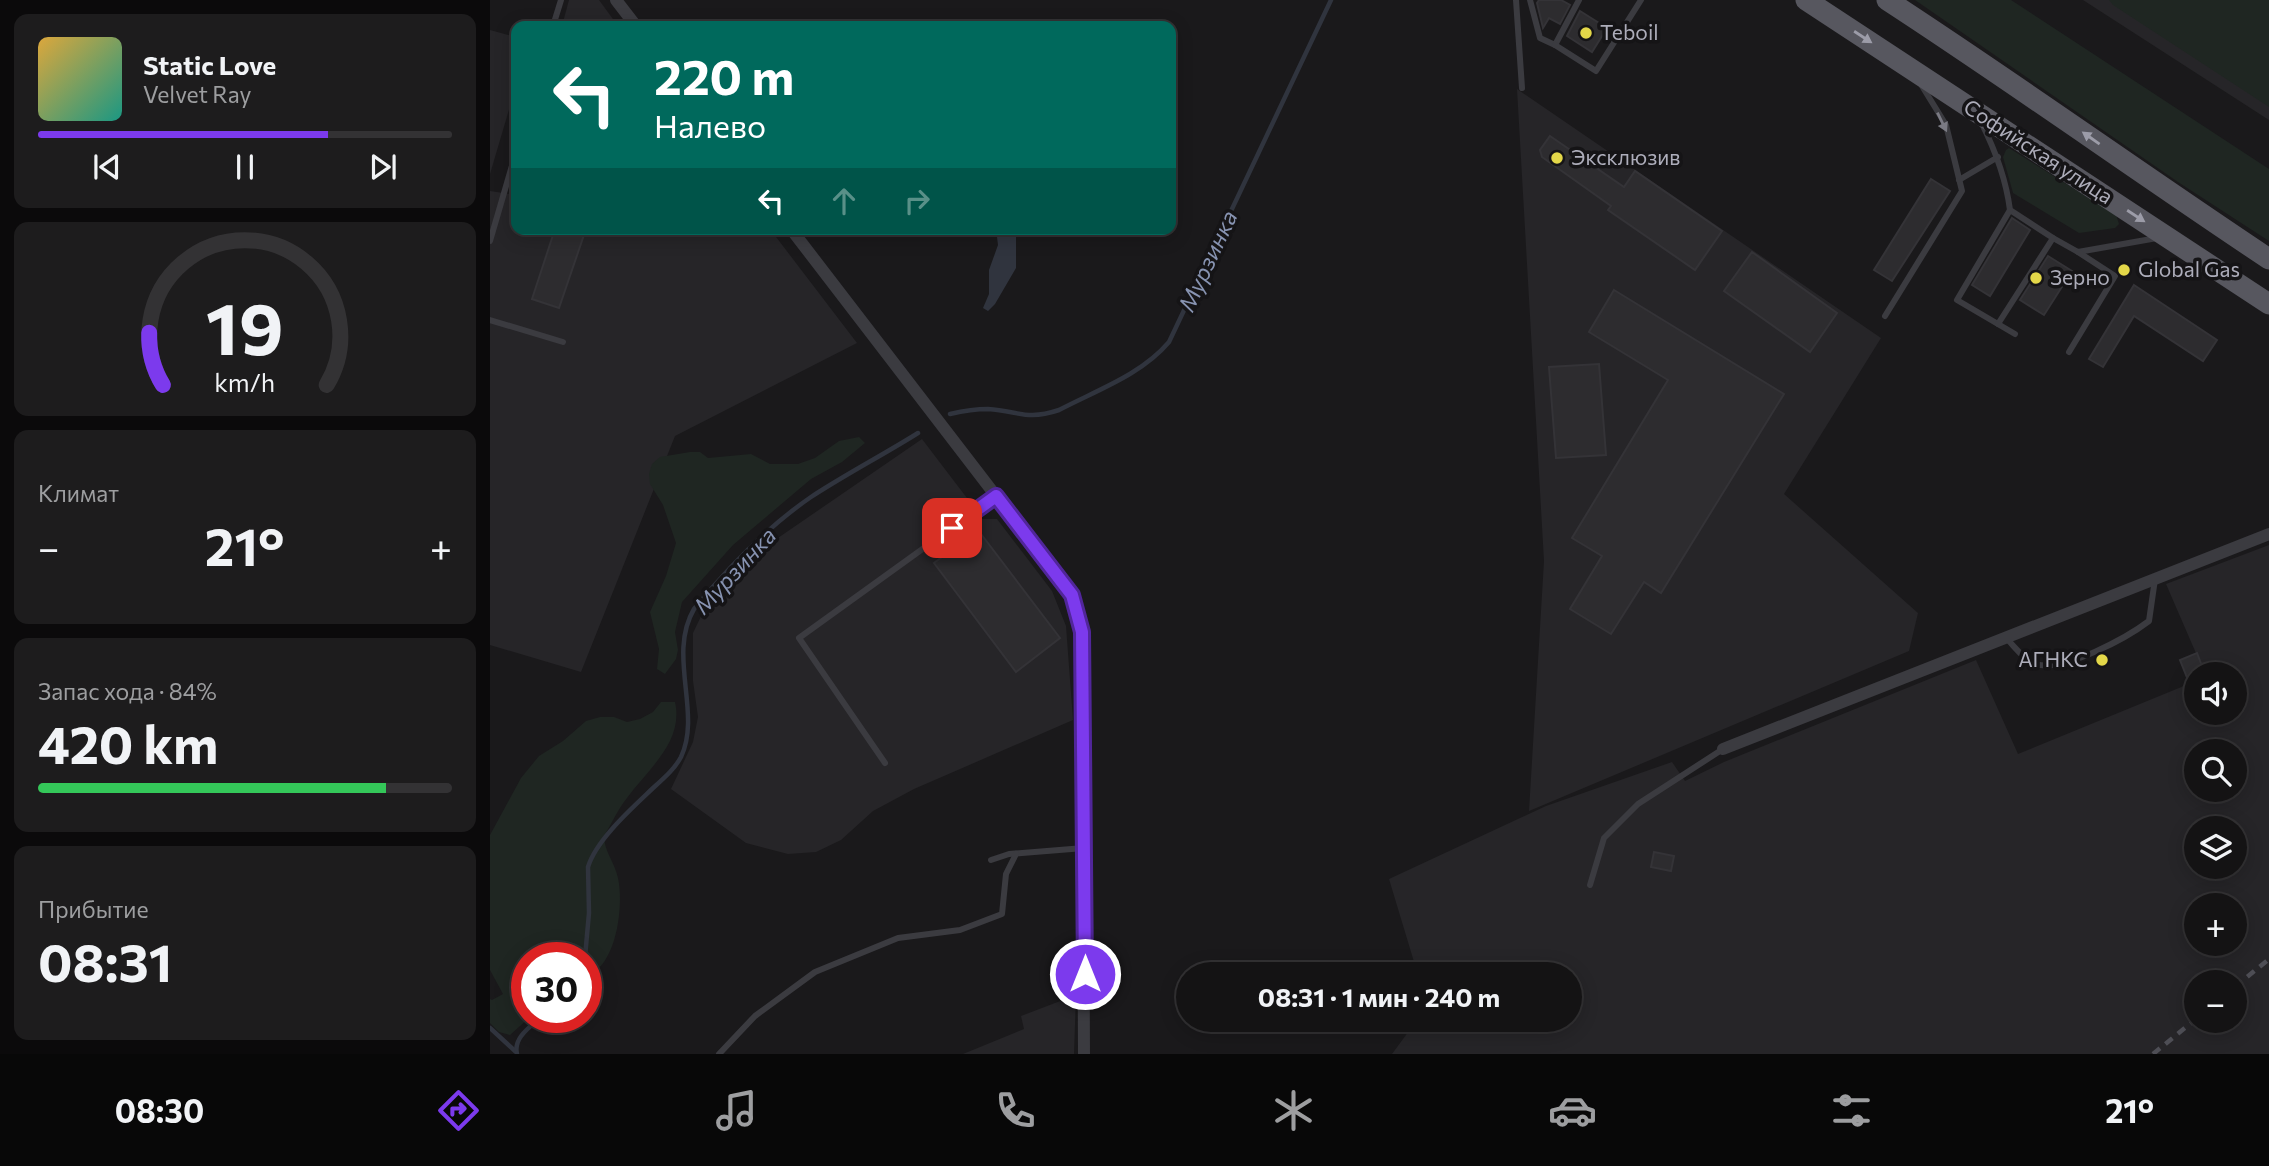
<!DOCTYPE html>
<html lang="ru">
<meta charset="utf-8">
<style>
body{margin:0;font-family:Commissioner,sans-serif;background:#1d1c1d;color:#f1f3f6;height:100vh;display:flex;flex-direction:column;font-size:26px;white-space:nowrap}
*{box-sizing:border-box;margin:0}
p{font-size:23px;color:#9d9ea0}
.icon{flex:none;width:38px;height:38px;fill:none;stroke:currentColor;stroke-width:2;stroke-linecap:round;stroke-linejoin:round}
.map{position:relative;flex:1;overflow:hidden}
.drawer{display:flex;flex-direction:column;gap:14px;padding:14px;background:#0b0a0b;width:490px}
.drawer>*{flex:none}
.top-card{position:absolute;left:21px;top:21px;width:665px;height:214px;border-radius:14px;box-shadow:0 4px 18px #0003,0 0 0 2px #333234;background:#00695c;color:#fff;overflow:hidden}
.tools{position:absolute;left:1694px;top:662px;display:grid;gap:14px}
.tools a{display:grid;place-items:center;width:63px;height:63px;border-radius:50%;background:#141314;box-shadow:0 4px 18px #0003,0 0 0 2px #333234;font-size:35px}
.speed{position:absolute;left:21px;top:942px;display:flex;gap:14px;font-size:35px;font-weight:700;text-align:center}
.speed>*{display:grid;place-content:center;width:91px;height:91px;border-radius:50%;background:#141314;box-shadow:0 4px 18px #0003,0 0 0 2px #333234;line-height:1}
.speed .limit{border:10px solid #d22;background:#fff;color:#111}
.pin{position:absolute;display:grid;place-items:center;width:60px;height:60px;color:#fff;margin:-30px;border-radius:14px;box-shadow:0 4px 10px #0006}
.me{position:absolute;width:77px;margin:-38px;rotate:0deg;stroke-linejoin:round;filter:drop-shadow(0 0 5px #0008)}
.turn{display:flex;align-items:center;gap:24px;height:147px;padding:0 28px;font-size:32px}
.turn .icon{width:91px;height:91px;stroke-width:2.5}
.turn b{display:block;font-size:49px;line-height:60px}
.lanes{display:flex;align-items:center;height:66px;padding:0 28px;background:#0003;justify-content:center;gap:35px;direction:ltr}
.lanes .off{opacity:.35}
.big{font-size:52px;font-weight:700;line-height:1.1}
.drawer .card{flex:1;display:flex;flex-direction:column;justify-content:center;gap:10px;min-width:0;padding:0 24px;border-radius:14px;background:#1d1c1d}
.drawer .dial{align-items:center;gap:0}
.dial svg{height:182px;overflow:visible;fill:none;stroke:#333234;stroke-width:7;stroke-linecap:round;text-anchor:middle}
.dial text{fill:#f1f3f6;stroke:none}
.song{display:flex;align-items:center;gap:21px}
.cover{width:84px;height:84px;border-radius:10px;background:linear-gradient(135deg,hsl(40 70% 55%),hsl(170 70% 35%))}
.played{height:7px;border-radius:4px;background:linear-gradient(90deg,#7c3aed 70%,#333234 70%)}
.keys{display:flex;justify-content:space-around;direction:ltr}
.heat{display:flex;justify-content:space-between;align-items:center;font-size:38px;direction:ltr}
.charge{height:10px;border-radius:5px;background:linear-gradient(90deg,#34c759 84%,#333234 0)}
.trip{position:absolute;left:686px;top:962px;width:406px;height:70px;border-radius:35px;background:#141314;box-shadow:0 4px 18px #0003,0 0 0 2px #333234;font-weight:700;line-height:70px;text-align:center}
.menu{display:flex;height:112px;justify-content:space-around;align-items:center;background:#080808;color:#9d9ea0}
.menu .icon{width:49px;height:49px}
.menu .active{color:#7c3aed}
.menu b{font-size:32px;color:#f1f3f6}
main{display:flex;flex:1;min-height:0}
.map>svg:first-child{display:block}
.built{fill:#262528;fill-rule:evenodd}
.green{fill:#1f2622}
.water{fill:#30343e}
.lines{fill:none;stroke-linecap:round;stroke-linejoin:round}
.stream{stroke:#30343e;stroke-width:4.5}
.building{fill:#2d2c2f;stroke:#343337;stroke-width:2}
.lane{stroke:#3b3b40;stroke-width:6}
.street{stroke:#3b3b40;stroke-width:12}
.primary{stroke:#57575f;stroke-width:21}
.rail{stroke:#4e4e55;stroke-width:4.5;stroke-dasharray:9 7;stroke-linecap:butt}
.oneway{fill:#9c9ca8}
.oneway2{fill:#7a7a83}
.route-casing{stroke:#51269a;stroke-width:18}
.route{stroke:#7c3aed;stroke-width:12}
.poi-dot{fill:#e3d749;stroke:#151416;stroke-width:2.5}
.labels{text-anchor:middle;stroke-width:7;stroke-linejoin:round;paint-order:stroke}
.poi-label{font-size:21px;fill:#adadba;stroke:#151416;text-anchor:start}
.street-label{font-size:21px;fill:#adadba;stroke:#151416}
.water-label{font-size:23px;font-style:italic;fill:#8793b1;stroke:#151416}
</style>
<main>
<section class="drawer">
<div class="card">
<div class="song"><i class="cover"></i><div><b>Static Love</b><p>Velvet Ray</p></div></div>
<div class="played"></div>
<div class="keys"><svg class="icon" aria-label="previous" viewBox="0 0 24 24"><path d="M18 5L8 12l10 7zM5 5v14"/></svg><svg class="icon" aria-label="pause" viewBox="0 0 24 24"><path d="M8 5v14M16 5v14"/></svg><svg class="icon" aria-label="next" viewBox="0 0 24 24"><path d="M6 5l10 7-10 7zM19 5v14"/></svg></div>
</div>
<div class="card dial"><svg viewBox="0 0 100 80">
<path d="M14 69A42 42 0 1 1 86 69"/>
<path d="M14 69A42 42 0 0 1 8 46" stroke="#7c3aed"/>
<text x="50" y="56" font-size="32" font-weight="700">19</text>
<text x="50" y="72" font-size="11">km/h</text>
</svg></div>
<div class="card"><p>Климат</p>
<div class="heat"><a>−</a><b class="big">21°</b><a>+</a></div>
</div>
<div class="card"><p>Запас хода · 84%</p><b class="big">420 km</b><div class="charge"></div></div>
<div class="card"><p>Прибытие</p><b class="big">08:31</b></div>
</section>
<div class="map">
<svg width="1779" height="1054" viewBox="0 0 1779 1054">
<rect width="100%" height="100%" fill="#1a191b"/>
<g class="built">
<path d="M79,0H109L128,26H72Z"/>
<path d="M1593,0H1779V120Z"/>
<path d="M0,30L26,37V86L0,174Z"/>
<path d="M1027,89L1391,338L1294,494L1428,613L1419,651L1039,811L1054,561Z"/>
<path d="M0,191L26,195V229H280L367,343L185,436L91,672L0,645Z"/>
<path d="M432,439L480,502L475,506L485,519H507L562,591L576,626L583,720L424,789L383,811L351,840L326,852L298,854L256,843L181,789L203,742L208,717L203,681V633L215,608L285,540Z"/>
<path d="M1779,545V1054H902L927,1020H1080V975H928L899,879L1056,806L1182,762L1195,781L1234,762L1486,660L1528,754L1706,681V712H1745V674H1715L1676,584ZM1706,751H1745V789H1706ZM1706,828H1745V866H1706ZM1706,905H1745V943H1706ZM1706,982H1745V1020H1706Z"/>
<path d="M586,995L584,1054H473L534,1029L531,1016Z"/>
</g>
<g class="green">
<path d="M1425,0H1521L1779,169V241L1688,182Z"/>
<path d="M1619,0H1779V107L1623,5Z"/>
<path d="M1519,148L1626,215L1629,224L1625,228L1589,233L1523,193L1513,157L1516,150Z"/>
<path d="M369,437L375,443L352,462L321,479L243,545L192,602L185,632L188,650L186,659L175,674L167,669L169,649L160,612L176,576L186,543L173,505L160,484L159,474L162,464L170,457L200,452H210L218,458L261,454L280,464H308L325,458L349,441Z"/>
<path d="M171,702H185C194,742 158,769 137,798C128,809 122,823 114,836C114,851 125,863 128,878C134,905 127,967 96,976V957H37V1017H40L20,1035L9,1032L0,1023V999L2,1000L13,994L0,970V835L31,778L49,756L73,741L96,721L110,717H124L137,722L150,719L163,712Z"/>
</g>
<path class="water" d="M506,229H526V268L505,304L498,311L493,308L499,294V270L508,245Z"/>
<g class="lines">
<g class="stream">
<path d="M460,414C473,411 485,409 498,409C529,411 536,421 569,410C607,390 651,375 679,342L841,0"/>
<path d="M95,957L99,913L98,867C106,840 142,808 162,789C173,779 184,770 191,757C212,713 177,655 204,609C238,568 277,527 321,497C356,474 393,455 428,433"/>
<path d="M0,1028L25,1051"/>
<path d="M27,1054C23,1038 40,1027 51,1017"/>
</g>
</g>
<g class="building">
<path d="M1049,0H1071L1080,5L1070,24L1059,18L1053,28L1047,3Z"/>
<path d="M1090,11L1117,28L1102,52L1077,36Z"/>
<path d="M1060,136L1134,187L1145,171L1232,231L1205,270L1118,210L1121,206L1052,157L1050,150Z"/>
<path d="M1441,179L1460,191L1402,281L1384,270Z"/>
<path d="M1522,218L1540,230L1500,296L1482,285Z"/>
<path d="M65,229H96L69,308L42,299Z"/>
<path d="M1262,252L1347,313L1320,352L1234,291Z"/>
<path d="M1558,256L1582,271L1554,315L1530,300Z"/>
<path d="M1644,285L1727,340L1713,361L1644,316L1613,367L1599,359Z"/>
<path d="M1124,290L1294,394L1171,593L1154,582L1121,634L1080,609L1112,556L1082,538L1178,380L1099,332Z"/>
<path d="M1109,364L1116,455L1066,458L1059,367Z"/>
<path d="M488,530L570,638L526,672L444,563Z"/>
<path d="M1707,653L1715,674H1706V700L1690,660Z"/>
<path d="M1164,852L1184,856L1181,871L1161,867Z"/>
</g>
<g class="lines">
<g class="lane">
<path d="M1026,0L1032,88"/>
<path d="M1040,0L1050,38L1065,45L1089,0"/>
<path d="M63,26L71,0"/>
<path d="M1065,45L1106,71L1151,0"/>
<path d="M1492,124C1506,152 1516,179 1520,210L1563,238L1588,252L1667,238"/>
<path d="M1469,180L1508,157"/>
<path d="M1520,210L1467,300L1525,334"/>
<path d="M0,241L26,152"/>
<path d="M1395,316L1472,191L1456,125L1432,86"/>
<path d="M0,320L73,342"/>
<path d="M1508,324L1563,238"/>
<path d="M1579,352L1625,276L1588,252"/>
<path d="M1517,639C1525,647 1534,660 1546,664C1573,673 1638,637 1659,621L1665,579"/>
<path d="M395,763L309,638L506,496"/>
<path d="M501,860L519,854L594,848"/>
<path d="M1100,885L1114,838L1148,804L1233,749"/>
<path d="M229,1054L265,1016L325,972L408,938L470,930L512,914L516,874L526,854"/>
</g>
<g class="street">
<path d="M126,0L146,26"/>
<path d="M301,229L582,595L592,632L594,1054"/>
<path d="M1233,749L1779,534"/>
</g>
<g class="primary">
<path d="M1316,0L1779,304"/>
<path d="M1397,0C1526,84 1651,174 1779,259"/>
</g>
<g class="rail">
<path d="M1745,987L1779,959"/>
<path d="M1663,1054L1706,1019"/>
</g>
</g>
<defs><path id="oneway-solid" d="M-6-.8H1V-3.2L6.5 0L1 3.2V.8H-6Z" transform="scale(1.75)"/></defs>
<g class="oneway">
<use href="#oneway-solid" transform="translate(1373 37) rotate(33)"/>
<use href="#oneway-solid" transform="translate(1601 138) rotate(-145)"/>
<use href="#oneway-solid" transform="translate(1646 216) rotate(33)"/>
</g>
<use class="oneway2" href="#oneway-solid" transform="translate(1452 122) rotate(64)"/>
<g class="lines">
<g class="route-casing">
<path id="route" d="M462,528L506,496L582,595L592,632L595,974"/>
</g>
<use href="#route" class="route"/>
</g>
<g class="poi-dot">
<circle cx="1096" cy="33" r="7"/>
<circle cx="1067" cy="158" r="7"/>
<circle cx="1634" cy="270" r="7"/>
<circle cx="1546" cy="278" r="7"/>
<circle cx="1612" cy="660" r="7"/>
</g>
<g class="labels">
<g class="poi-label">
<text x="1110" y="40">Teboil</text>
<text x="1081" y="165">Эксклюзив</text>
<text x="1648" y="277">Global Gas</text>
<text x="1560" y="285">Зерно</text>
<text x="1598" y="667" text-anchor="end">АГНКС</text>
</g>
<g class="street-label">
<text transform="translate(1548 152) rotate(33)" y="7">Софийская улица</text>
</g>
<g class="water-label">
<text transform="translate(718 261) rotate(-65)" y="8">Мурзинка</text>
<text transform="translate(245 571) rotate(-47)" y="8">Мурзинка</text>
</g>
</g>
</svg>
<div class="tools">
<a><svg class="icon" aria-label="sound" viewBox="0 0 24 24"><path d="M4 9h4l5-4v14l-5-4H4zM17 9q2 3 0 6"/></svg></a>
<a><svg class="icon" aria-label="search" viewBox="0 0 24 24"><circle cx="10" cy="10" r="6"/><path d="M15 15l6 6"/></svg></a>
<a><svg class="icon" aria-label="layers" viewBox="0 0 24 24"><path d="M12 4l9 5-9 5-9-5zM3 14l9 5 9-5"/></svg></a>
<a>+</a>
<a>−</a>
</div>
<div class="speed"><div class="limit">30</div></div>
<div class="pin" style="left:462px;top:528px;background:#d93025"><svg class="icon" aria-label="arrive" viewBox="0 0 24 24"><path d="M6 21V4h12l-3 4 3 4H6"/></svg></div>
<svg class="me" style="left:595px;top:974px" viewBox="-20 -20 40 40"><circle r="17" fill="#7c3aed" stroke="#fff" stroke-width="3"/><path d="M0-11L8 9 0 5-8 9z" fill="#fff"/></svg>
<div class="trip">08:31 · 1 мин · 240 m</div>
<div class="top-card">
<div class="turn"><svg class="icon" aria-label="left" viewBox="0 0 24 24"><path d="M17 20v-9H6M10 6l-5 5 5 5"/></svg><div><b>220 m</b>Налево</div></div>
<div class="lanes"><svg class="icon" aria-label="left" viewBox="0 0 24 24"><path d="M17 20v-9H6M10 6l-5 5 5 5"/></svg><svg class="icon off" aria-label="ahead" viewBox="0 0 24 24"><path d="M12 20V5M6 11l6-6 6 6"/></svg><svg class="icon off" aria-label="right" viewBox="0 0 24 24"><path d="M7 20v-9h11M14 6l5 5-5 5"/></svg></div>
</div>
</div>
</main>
<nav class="menu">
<b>08:30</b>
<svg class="icon active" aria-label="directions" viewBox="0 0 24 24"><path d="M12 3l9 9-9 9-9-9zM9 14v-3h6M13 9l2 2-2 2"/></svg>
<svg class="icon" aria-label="music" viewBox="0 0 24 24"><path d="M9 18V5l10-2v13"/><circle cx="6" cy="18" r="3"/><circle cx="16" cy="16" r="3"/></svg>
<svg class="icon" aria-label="phone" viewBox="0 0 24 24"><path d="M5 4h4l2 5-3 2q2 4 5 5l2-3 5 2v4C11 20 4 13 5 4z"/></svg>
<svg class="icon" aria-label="climate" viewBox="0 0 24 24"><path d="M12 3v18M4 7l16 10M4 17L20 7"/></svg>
<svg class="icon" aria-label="car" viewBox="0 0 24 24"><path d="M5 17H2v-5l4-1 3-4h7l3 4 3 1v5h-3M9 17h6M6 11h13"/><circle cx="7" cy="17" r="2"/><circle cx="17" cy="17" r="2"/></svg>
<svg class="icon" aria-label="filters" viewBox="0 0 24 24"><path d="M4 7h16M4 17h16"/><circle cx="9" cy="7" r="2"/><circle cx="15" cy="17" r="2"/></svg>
<b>21°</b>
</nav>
